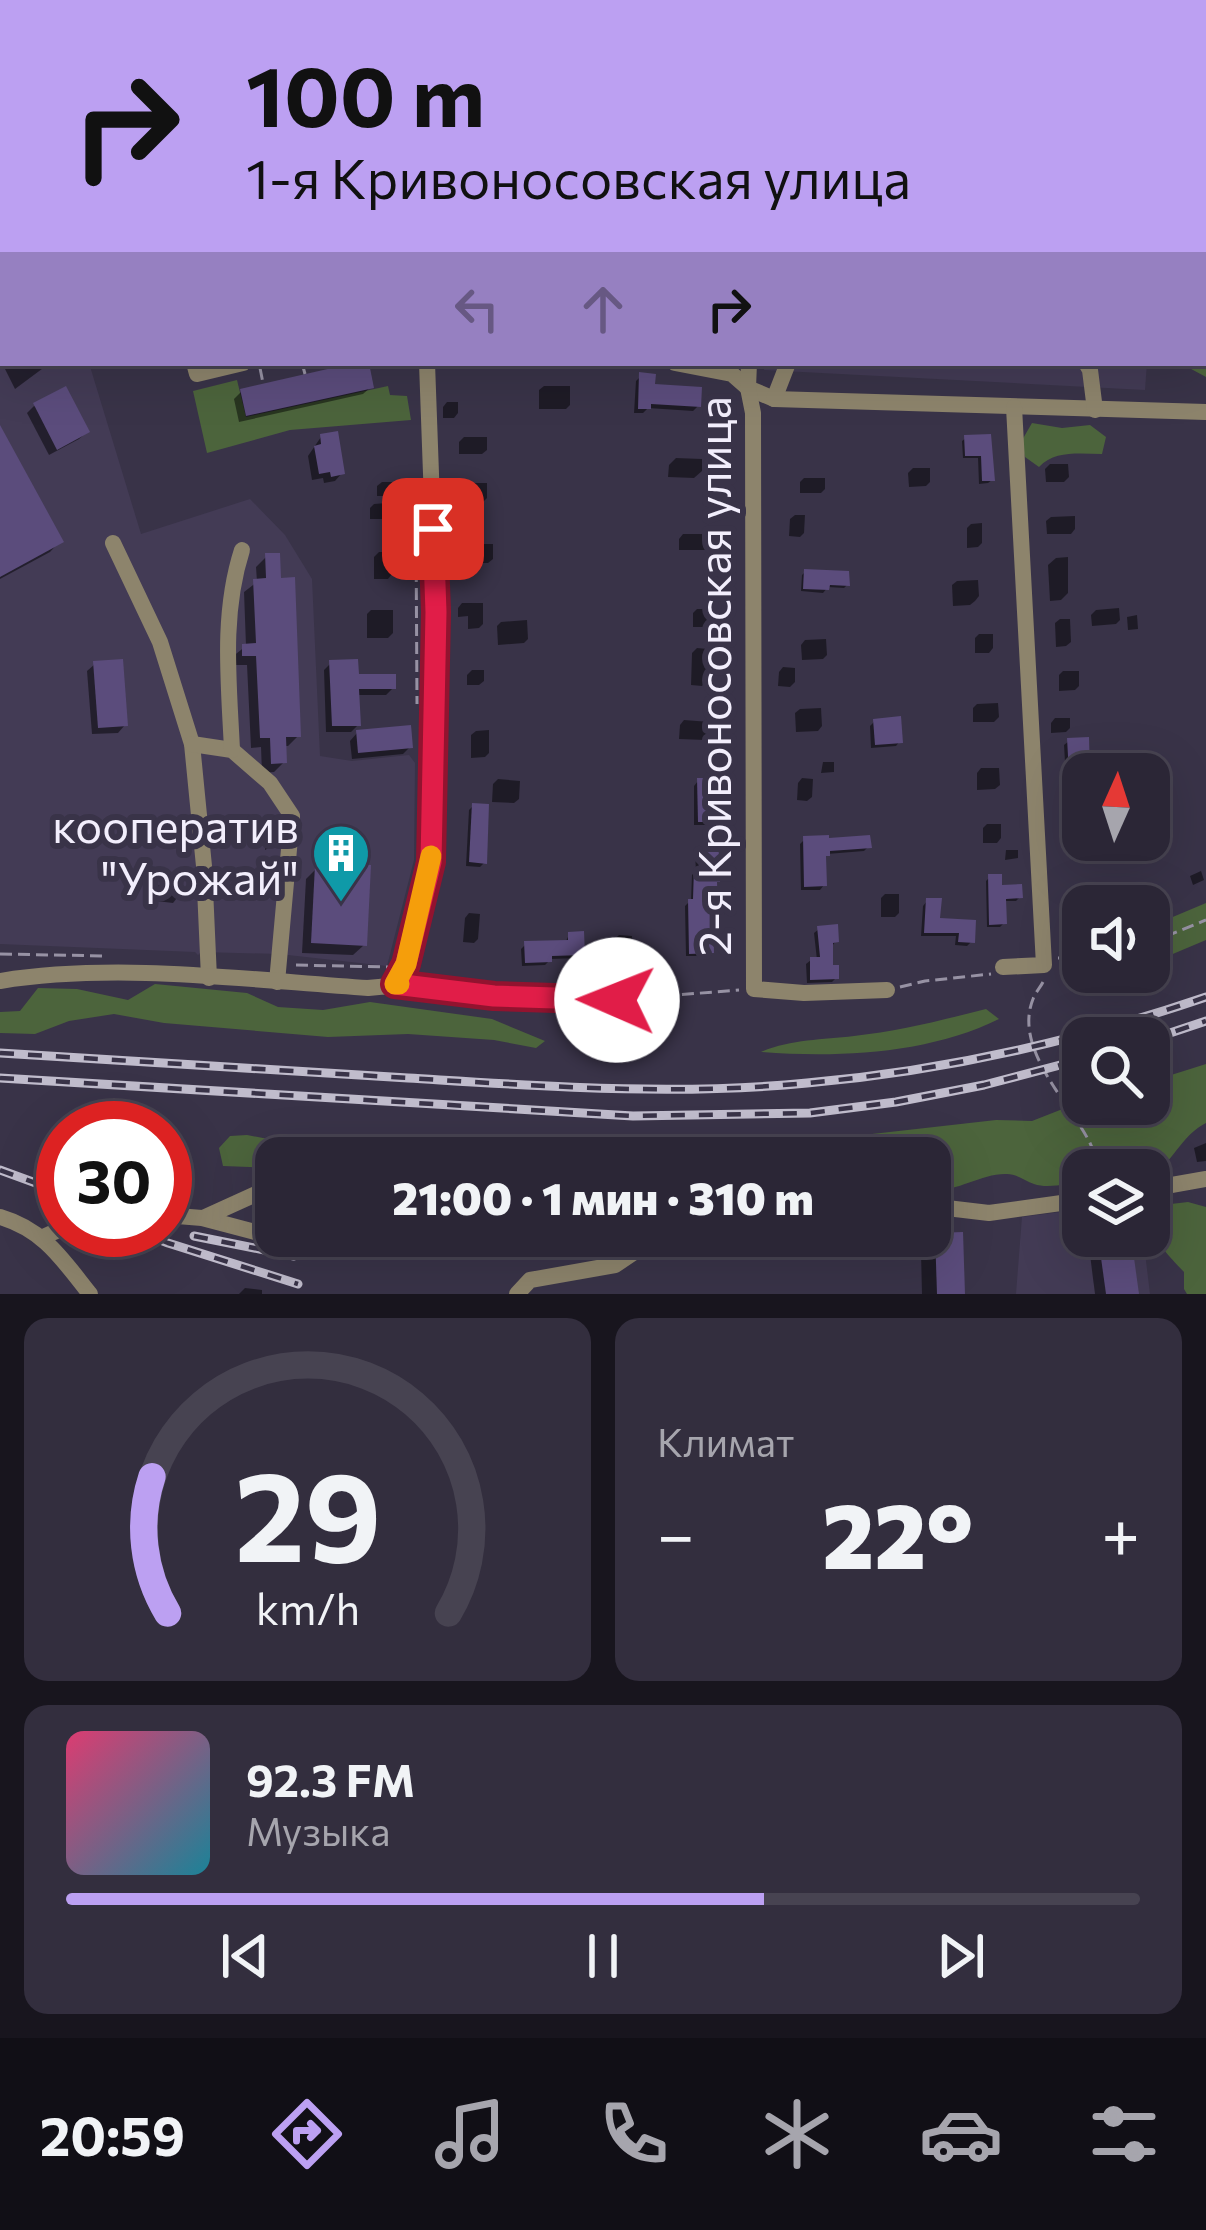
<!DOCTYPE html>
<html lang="ru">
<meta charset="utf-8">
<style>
body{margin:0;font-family:Commissioner,sans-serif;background:#332e3e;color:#f1f3f6;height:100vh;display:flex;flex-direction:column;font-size:45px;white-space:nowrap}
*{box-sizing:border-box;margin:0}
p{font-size:39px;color:#a6a5ad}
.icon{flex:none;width:66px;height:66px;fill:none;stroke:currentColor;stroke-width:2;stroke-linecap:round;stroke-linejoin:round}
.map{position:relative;height:1294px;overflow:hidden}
.details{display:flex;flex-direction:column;gap:24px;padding:24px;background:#18151e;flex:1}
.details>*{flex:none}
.top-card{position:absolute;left:0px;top:0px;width:1206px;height:366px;box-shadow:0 12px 48px #0002,0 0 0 3px #474351;background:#bca0f2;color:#111;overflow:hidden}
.needle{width:78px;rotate:3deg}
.fabs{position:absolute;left:1062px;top:753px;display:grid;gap:24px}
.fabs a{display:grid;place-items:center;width:108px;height:108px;border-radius:24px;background:#2b2636;box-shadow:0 12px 48px #0002,0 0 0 3px #474351;font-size:60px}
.speed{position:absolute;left:36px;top:1101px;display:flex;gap:24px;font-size:60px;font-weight:700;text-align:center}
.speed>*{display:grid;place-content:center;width:156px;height:156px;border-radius:50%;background:#2b2636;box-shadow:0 12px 48px #0002,0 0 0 3px #474351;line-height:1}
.speed .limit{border:18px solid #d22;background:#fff;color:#111}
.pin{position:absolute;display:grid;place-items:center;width:102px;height:102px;color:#fff;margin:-51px;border-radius:24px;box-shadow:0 6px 18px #0006}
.me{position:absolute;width:132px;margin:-66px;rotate:271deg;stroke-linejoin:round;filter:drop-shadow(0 0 9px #0008)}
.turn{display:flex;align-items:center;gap:42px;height:252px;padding:0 48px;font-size:54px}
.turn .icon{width:156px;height:156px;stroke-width:2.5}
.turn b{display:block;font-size:84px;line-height:102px}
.lanes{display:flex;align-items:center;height:114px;padding:0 48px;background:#0003;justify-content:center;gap:60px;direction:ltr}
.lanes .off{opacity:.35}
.big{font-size:90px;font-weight:800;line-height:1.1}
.details .tile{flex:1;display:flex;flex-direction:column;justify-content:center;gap:18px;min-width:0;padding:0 42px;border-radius:24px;background:#332e3e}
.details .dial{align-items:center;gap:0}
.dial svg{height:312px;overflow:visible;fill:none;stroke:#474351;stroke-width:7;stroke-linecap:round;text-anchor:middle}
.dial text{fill:#f1f3f6;stroke:none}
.song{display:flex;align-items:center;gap:36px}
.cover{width:144px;height:144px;border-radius:18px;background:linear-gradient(135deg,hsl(340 70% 55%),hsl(190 70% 35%))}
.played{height:12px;border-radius:6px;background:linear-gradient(90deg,#bca0f2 65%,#474351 65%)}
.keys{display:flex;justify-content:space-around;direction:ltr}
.heat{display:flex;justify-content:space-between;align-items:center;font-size:66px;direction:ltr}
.details .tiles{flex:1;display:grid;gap:24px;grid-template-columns:1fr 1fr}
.tile:last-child{grid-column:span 2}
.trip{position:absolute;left:255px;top:1137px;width:696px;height:120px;border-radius:24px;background:#2b2636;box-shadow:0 12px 48px #0002,0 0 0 3px #474351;font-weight:800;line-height:120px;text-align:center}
.menu{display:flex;height:192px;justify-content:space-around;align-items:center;background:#110f16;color:#a6a5ad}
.menu .icon{width:84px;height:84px}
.menu .active{color:#bca0f2}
.menu b{font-size:54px;color:#f1f3f6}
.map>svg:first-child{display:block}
.built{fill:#433b55}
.green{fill:#4c643c}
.shadow{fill:#0007}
.building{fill:#5b4c7c}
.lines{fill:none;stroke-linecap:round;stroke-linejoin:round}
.path{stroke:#9792a4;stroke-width:3;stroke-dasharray:12 6;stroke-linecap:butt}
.minor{stroke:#8d846c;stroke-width:16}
.rail-casing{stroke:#c0bccc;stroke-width:9}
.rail{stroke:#393348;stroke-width:4.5;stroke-dasharray:14;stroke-linecap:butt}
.route-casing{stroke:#92132f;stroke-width:30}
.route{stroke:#e11d48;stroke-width:21}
.slow{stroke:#f59e0b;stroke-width:21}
.labels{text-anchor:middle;stroke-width:12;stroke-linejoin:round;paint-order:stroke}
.street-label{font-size:45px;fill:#f2eefc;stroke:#393348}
.poi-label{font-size:45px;fill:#f2eefc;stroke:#393348;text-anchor:end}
</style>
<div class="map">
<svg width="1206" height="1294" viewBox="0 0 1206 1294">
<rect width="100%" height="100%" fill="#393348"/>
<g class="built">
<path d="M0,60L3,68V363H89L141,534L250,499L285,535L312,579L320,756L352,761L409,755L415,763L414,860L387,966L279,954L201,952L198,955L195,952L0,944Z"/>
<path d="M765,363H1147L1145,390L764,370Z"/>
<path d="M1083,1209V1236H1143L1150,1294H1016L1022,1217Z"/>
</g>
<g class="green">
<path d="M637,0H1206V377L1180,363H1203V3H638Z"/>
<path d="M237,380L246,417L388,386L390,395L407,396L411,420L290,430L207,453L193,391Z"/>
<path d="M1032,423L1062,428L1090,425L1106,437L1102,454C1080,454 1055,450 1039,467L1025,457L1021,442Z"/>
<path d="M1206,903V940L1149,964V927Z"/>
<path d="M155,984L247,993L278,1007L323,1010L370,1002L492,1019L545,1041L536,1048L494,1040L408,1034L328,1037L164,1023L114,1014L69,1021L35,1034L0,1033V1012L20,1011L38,988L77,989L128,1000Z"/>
<path d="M986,1009L999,1019C928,1054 838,1058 761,1052C791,1039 822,1040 854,1036C899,1031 943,1020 986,1009Z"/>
<path d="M1206,1064V1123C1181,1136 1175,1159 1158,1169C1150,1173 1098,1170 1083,1170V1183C1068,1183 1048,1189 1034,1184C1025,1181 1017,1174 1007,1174C982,1173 960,1191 930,1191V1158H648C665,1156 680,1156 696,1157C718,1157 742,1153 763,1150C785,1146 796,1138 819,1140L996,1120L1032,1121L1083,1101V1104H1149V1082Z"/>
<path d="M425,1134L591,1139L607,1142L630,1158H276V1168L223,1166L219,1148L230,1136L247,1135L263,1138L394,1147Z"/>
<path d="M1188,1202L1206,1207V1294H1187L1184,1289V1272C1165,1251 1151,1242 1156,1211L1171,1204Z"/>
</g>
<g class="shadow">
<path d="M299,0H356L357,3H285Z"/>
<path d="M446,0H508L494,3H446Z"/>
<path d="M0,224L3,230V363H50L15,389L0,359Z"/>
<path d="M641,376L652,387L698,406L693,411L648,408L643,413H634L636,381Z"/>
<path d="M544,386H570V405L566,409H539V390Z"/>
<path d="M371,387L363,394L239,422L234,399L242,391Z"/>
<path d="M447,402H458V413L454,418H443V407Z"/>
<path d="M34,406L87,432L79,439L49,455L27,413Z"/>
<path d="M0,432L60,541L50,552L0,579Z"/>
<path d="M321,437L342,473L335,481L324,483L323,478L312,480L308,456Z"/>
<path d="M464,437H487V450L482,454H459V442Z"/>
<path d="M989,437L992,480L988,483L979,484L978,458H963L962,441L966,438Z"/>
<path d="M676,458L702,459V471L694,478L668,477L669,465Z"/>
<path d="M1050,464H1068L1069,477L1064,482H1046L1045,469Z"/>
<path d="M913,468H930V482L926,486L909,487L908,473Z"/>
<path d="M804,478H825V489L821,493H800V482Z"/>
<path d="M382,482H404V491L399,496H377V486Z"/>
<path d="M466,483H487V498L483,502H461V488Z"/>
<path d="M387,503V515L383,519H370V508L374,504Z"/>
<path d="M795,515H805L804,533L800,537L789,536L790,519Z"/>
<path d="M1075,516V529L1071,534H1047L1046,521L1051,517Z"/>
<path d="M982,523V543L978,547L967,548V528L971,524Z"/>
<path d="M683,534H712V550L729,549V561L725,565H712V550H679V539Z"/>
<path d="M469,544H493V559L488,563H465V548Z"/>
<path d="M379,552H392V574L388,579H374V557Z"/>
<path d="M267,556L278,581L298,736L288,746H284V762L274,772L262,773L261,747L251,748L247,665H233L232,657L246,646L244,592L257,582L256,567Z"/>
<path d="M1068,557V593L1061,600L1050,601L1048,565L1056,558Z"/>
<path d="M805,572L847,585L844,588L828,587L823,593L801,591L802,575Z"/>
<path d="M978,580L979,596L975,601L970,605L953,606L952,585L957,581Z"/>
<path d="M462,603H483V624L479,628L468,629V616L458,617V608Z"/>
<path d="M1119,608L1120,620L1116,624L1092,626L1091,615L1096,610Z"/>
<path d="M697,609H718V623L714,627H693V613Z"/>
<path d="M371,610H393V633L388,638H367V614Z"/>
<path d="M1137,615L1138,629L1128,630L1127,617Z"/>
<path d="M1060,619H1070L1071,642L1066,646L1056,647L1055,623Z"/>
<path d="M527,620L528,639L524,643L498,645L497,626L501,622Z"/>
<path d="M979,634H993V648L989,653H975V638Z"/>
<path d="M722,638H729L728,647H720Z"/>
<path d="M826,639L827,655L823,659L802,660L801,645L805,640Z"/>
<path d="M697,648L708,649L707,681L702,686L691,685L692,653Z"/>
<path d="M331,663L356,677L393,688L386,695H357L358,725L351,732H326L324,670Z"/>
<path d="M95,664L125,725L118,733L92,734L87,671Z"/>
<path d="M783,667L795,668V682L790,687L778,686L779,672Z"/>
<path d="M472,670H484V681L479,685H467V675Z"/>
<path d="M1063,671H1079V686L1075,690L1059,691V675Z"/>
<path d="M998,703L999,717L994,722H973V708L977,704Z"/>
<path d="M821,708L822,726L818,731L796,732L795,713L800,709Z"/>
<path d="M1055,718H1070V728L1066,732L1051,733V723Z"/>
<path d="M684,720L710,722L709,736L705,740L679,739L680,725Z"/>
<path d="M874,722L900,741L896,746L871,748L870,726Z"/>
<path d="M489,730V753L485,757L471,758V735L476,731Z"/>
<path d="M357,733L410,747L403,754L352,759L350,741Z"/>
<path d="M1069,741L1087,774H1083V795H1067L1064,745Z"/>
<path d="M823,762H834V772L821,773Z"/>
<path d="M981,768H999L1000,785L995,789L977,790V773Z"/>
<path d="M802,778L813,779L812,797L807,801L797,800L798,783Z"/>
<path d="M498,779L520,781L519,799L514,803L492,802L493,784Z"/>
<path d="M698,781L717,821L712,825H694V786Z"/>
<path d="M473,806L484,863L480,867L466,866L469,810Z"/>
<path d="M270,818L276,820L274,845L265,850V822Z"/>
<path d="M987,824H1001V838L997,843H983V828Z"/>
<path d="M1074,835H1083V840H1093V847L1089,852H1070L1069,839Z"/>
<path d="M805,839L868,847L864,851L827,854L823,858L824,885L820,890H801L800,844Z"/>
<path d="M1006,850H1018V858L1005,860Z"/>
<path d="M699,851L710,914L711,952L707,956H686L685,906L691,900L692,875L696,871L695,854Z"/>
<path d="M317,868L364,945L353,955L302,953L306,879Z"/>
<path d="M271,871L270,886L265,890L254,891L253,876L258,872Z"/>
<path d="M1201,871L1204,880L1193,885L1190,876Z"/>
<path d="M990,877L1000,888L1020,897L1016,901H1003L1004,923L1000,927H987L986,881Z"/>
<path d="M154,885L179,887L177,898L173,903L148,900L150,889Z"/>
<path d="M885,894H899V913L895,917H881V898Z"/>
<path d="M927,901L937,920L973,922L972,941L967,946L955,945L956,936H921L923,906Z"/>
<path d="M1076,901H1089V906H1083V915L1072,916V906Z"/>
<path d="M469,913L480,914L478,939L474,943L463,942L465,918Z"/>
<path d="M819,929L836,941L832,946L830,968L836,978L832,982L807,983L806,964L811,960H817L814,933Z"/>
<path d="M569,935L582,954L578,958L551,959L545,965L522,966L521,949L526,944L565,943Z"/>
<path d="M619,935L632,936L631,950L627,954L614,953L615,939Z"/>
<path d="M642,966H652L650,979L640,978Z"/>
<path d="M1206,1143V1161L1197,1162L1194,1148Z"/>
<path d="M165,1185L181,1186L180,1202L173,1210H165Z"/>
<path d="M268,1209H276V1225L266,1222Z"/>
<path d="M960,1235L962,1294H922L921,1252L937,1236Z"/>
<path d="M441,1236H495L493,1239Z"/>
<path d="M1128,1236L1136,1294H1095L1089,1247L1099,1237Z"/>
<path d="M245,1288L262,1290V1294H239Z"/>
</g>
<g class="building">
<path d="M354,363H369L374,388L246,416L240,389Z"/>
<path d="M639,372L656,374L655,384L702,387L701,407L651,404V409H638Z"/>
<path d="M66,386L90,432L57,450L33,403Z"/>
<path d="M0,425L64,542L0,577Z"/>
<path d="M338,431L345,474L331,477L330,472L319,474L314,446L321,444L320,434Z"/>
<path d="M991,434L995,481H982L981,456H965L964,435Z"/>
<path d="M265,553H280L281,578L295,577L301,737H286L287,763L271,764L270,738H260L256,656H242V644L256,643L253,579L266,578Z"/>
<path d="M804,569L849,571L850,586L830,585L829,590L803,589Z"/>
<path d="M123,659L128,726L98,728L93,661Z"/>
<path d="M358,659L359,674H396V689H359L361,726H332L329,660Z"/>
<path d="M901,716L903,743L875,745L873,719Z"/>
<path d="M411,725L413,748L358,753L356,730Z"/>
<path d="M1089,737L1090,774H1083V792H1070L1067,738Z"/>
<path d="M697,778H719L720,822H698Z"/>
<path d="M472,803L489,804L487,864L469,862Z"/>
<path d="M829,835V838L870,835L872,848L830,851V856H826L827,886L804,887L803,836Z"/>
<path d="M718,847L721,870L720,882H717L718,910L713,911L714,953L689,954L688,899H693L694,868H699L698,848Z"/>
<path d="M341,863L371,865L367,946L311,943L315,865Z"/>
<path d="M988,874H1002V885L1022,884L1023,898L1006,899L1007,924L989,925Z"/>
<path d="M926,898H942L940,918L976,920L975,943L958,942L959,933H924Z"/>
<path d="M838,924L839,942L833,943V965H839V979L810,980V957H820L817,926Z"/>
<path d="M584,931L585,955L552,956V962L525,963L524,941L568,940V932Z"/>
<path d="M963,1232L965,1294H937L935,1233Z"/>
<path d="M1098,1236H1131L1139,1294H1106Z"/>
</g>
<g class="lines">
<g class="path">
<path d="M55,0L58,3"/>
<path d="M745,0L747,3"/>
<path d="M1180,0L1181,3"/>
<path d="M882,3L887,0"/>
<path d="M1203,31L1206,32"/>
<path d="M1203,101L1206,114"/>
<path d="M302,363L305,374"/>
<path d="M346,363L347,365"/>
<path d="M260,368L263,383"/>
<path d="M416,534L417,704"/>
<path d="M1149,943L1206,920"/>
<path d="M0,954L106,956"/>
<path d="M1058,958H1083"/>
<path d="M296,965L388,967"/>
<path d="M1043,982C1040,988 1035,993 1033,999C1013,1049 1070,1103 1090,1143C1094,1151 1096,1161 1099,1170"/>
<path d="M900,987L925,981L991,974"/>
<path d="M664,996L739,990"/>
</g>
<g class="minor">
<path d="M112,0V3"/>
<path d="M372,0V3"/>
<path d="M677,0L679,3"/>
<path d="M163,3L175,0"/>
<path d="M196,3L209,0"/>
<path d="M540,3L554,0"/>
<path d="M1203,357L1206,359"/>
<path d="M194,363L197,374L243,363"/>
<path d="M675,363L732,374L748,388L774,399L1206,412"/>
<path d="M749,363L748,388L753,413L754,989L804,993L887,990"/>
<path d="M1086,363L1090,370L1095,410"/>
<path d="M774,399L788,363"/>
<path d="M113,543L160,642L192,744L204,866L209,978"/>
<path d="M192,744L232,750L270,783L292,816L277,982"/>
<path d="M232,750C229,683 221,615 242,550"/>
<path d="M1003,967L1044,965L1014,407"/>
<path d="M0,981C117,962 249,980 368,988C410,982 448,992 490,996C542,1001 598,1001 651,997"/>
<path d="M395,984L406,964L431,862L436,612L427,363"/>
<path d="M1149,1189L1206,1179"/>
<path d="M930,1206L989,1213L1083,1200"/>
<path d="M165,1215L202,1218L278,1238L493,1251"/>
<path d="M0,1217C44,1230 62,1259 90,1294"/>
<path d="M203,1218L258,1193L276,1194"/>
<path d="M41,1238L63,1228"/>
<path d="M517,1294L530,1280L615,1265L658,1236"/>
</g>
<g class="rail-casing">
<g id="rail">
<path d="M1149,1040L1206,1021"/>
<path d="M0,1053C136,1061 272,1070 408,1078C541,1086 674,1096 807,1083C943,1071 1077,1041 1206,997"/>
<path d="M0,1078L633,1116L810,1113L896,1102L984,1085L1083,1059"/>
<path d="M0,1170L63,1193"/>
<path d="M135,1230L168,1243L298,1284"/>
<path d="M194,1236L294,1256"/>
</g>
</g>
<use href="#rail" class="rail"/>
</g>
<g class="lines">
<g class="route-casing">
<path id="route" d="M433,529L436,612L431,862L406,964L395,984L494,996L617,1000"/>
</g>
<use href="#route" class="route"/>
<path class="slow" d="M399,984H395L406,964L431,856"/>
</g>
<defs>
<g id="building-pin" transform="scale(3)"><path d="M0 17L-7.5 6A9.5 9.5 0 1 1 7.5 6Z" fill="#0f9aa8" stroke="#393348"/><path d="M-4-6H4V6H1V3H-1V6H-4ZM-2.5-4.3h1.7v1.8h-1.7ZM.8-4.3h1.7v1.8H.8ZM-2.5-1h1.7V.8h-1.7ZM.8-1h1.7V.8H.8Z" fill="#fff"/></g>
</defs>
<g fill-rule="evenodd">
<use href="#building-pin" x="341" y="853"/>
</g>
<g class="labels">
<g class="street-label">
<text transform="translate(715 676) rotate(-90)" y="16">2-я Кривоносовская улица</text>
</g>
<g class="poi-label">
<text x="299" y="843">кооператив<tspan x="299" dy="52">"Урожай"</tspan></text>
</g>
</g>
</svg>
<div class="fabs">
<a><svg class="needle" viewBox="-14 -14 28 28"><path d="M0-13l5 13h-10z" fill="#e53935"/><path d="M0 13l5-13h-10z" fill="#a6a5ad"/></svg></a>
<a><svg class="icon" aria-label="sound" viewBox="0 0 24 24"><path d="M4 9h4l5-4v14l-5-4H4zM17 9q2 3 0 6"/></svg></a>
<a><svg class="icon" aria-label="search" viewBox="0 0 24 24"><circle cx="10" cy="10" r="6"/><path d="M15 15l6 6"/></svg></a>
<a><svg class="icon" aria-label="layers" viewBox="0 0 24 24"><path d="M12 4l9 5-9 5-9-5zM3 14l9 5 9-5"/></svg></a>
</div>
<div class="speed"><div class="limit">30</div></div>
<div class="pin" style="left:433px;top:529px;background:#d93025"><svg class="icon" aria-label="arrive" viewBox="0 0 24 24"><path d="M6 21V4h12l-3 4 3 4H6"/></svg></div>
<svg class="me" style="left:617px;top:1000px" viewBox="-20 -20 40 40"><circle r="19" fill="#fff"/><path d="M0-13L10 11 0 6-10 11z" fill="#e11d48"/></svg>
<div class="trip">21:00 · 1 мин · 310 m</div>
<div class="top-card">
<div class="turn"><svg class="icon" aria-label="right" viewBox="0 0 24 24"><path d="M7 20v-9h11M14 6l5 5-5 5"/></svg><div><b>100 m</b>1-я Кривоносовская улица</div></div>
<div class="lanes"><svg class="icon off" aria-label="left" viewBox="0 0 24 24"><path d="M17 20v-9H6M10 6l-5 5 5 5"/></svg><svg class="icon off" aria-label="ahead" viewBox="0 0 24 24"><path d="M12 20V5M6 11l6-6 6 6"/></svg><svg class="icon" aria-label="right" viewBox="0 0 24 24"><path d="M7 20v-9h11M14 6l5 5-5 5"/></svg></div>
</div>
</div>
<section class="details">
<div class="tiles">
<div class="tile dial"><svg viewBox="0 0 100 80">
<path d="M14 69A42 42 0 1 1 86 69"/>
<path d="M14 69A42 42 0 0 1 10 34" stroke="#bca0f2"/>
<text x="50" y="56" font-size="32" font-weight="700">29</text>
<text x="50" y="72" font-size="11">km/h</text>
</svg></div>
<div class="tile"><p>Климат</p>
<div class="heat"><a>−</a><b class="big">22°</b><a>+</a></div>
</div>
<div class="tile">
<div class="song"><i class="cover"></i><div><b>92.3 FM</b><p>Музыка</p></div></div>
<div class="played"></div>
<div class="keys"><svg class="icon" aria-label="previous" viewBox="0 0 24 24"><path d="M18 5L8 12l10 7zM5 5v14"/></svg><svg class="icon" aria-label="pause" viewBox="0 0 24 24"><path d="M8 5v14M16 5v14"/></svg><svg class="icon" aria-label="next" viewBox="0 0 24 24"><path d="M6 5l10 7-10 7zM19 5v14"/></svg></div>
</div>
</div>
</section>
<nav class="menu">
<b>20:59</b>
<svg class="icon active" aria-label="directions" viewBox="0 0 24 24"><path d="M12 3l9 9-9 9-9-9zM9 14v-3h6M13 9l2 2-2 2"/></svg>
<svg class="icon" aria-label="music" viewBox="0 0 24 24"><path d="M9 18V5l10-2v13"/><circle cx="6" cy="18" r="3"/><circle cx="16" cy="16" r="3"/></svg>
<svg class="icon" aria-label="phone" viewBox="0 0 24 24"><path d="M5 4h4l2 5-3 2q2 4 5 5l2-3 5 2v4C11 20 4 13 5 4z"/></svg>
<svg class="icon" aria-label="climate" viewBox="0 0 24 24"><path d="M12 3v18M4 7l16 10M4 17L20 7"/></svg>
<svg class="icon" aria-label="car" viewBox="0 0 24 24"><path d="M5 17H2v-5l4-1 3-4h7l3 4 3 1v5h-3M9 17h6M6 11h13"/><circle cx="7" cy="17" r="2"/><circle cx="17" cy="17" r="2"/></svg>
<svg class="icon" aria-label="filters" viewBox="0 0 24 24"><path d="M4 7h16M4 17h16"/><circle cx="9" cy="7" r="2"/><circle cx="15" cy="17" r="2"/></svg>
</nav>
